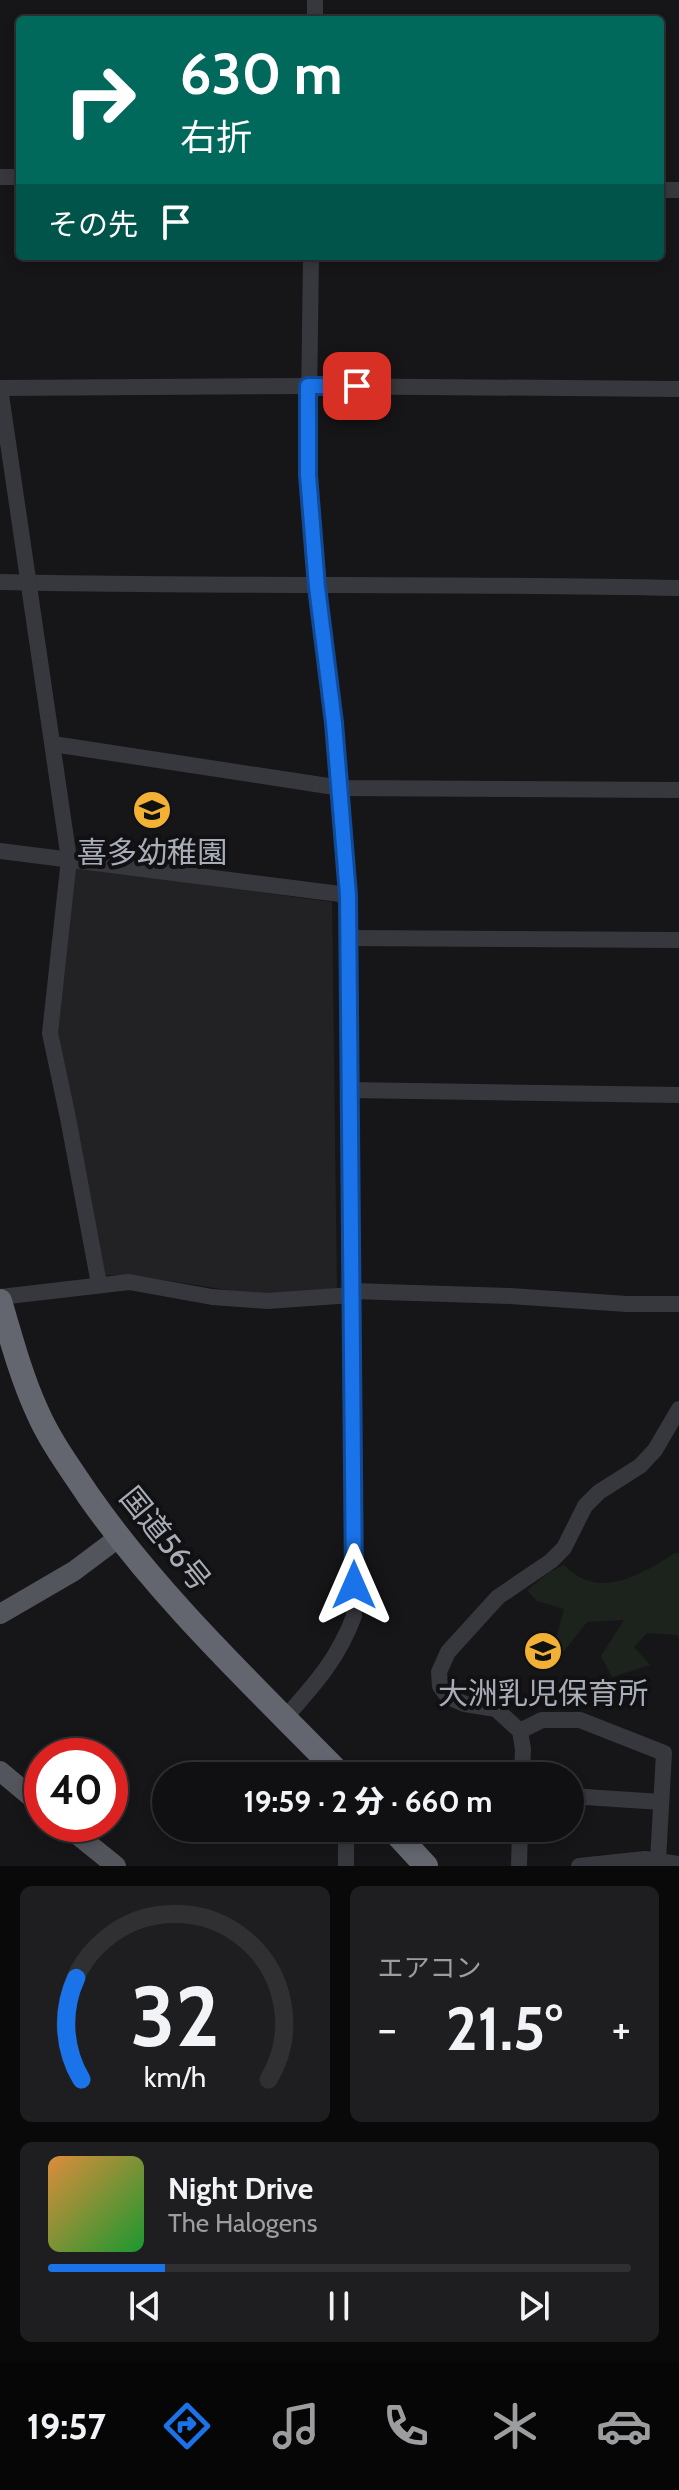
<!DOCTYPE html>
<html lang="ja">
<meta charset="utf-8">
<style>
body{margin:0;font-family:Cabin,"Noto Sans JP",sans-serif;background:#1e1e20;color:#f1f3f6;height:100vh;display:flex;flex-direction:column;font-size:30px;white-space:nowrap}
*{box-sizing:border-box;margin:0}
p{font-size:26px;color:#9c9d9f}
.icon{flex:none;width:44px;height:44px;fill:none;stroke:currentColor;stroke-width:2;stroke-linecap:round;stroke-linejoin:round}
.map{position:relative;height:1866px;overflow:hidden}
.side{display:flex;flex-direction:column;gap:20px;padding:20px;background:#09090a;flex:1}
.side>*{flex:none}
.banner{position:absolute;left:16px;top:16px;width:648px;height:244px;border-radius:8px;box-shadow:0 4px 12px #0003,0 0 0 2px #303032;background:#00695c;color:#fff;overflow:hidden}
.speed{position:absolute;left:24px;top:1738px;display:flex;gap:16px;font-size:40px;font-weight:700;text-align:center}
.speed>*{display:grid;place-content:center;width:104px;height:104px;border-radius:50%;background:#101012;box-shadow:0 4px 12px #0003,0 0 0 2px #303032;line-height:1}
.speed .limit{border:12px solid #d22;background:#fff;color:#111}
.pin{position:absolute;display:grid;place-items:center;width:68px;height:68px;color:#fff;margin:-34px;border-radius:16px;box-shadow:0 4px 12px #0006}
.me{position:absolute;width:88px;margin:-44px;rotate:0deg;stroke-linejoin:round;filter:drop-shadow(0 0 6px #0008)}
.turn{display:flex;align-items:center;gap:28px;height:168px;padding:0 32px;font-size:36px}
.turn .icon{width:104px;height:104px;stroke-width:2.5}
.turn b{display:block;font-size:56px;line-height:68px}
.then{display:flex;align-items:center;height:76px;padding:0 32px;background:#0003;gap:16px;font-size:30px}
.big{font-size:60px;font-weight:800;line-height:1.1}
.side .widget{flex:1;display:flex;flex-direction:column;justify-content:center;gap:12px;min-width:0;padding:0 28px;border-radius:12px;background:#1e1e20}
.side .dial{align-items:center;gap:0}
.dial svg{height:208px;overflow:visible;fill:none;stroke:#303032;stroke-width:7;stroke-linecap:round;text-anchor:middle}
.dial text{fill:#f1f3f6;stroke:none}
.song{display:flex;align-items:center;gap:24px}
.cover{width:96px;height:96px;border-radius:12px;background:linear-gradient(135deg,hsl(30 70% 55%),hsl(130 70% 35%))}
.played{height:8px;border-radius:4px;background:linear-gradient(90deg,#1a73e8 20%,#303032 20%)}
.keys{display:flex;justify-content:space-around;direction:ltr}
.heat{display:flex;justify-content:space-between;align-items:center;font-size:44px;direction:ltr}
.side .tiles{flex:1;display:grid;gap:20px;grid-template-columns:1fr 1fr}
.widget:last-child{grid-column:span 2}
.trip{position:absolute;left:152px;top:1762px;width:432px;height:80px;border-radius:40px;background:#101012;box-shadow:0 4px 12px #0003,0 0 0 2px #303032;font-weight:800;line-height:80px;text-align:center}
.tab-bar{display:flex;height:128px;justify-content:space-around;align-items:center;background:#060607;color:#9c9d9f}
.tab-bar .icon{width:56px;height:56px}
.tab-bar .on{color:#1a73e8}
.tab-bar b{font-size:36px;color:#f1f3f6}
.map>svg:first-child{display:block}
.built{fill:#222225}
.green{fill:#1c231d}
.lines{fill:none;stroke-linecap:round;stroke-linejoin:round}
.minor{stroke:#37383d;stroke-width:16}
.major{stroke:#53555c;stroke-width:20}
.highway{stroke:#63666e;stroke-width:24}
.route-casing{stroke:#114b97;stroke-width:20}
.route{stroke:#1a73e8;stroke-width:14}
.labels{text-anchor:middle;stroke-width:8;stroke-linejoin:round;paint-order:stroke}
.poi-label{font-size:30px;fill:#a8adb8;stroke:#111113}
.street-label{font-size:30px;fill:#a8adb8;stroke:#111113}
</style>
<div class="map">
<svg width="679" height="1866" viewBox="0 0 679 1866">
<rect width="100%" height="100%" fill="#161618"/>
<path class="built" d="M74,867L332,902L337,1290L334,1293H247L138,1276L102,1275L52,1019Z"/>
<path class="green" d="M675,1553H679V1640L677,1635L647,1633L634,1647L650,1665L612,1677L601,1656L624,1620L587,1622L564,1651L553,1650L564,1609L537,1601L527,1590L551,1571L564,1565C599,1602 642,1574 675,1553Z"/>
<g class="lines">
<g class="minor">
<path d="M315,20V0"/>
<path d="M0,177H20"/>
<path d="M660,190H679"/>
<path d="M0,582C226,587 453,583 679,588"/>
<path d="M53,744L341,788L679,790"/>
<path d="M0,851L348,895"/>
<path d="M348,938L679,940"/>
<path d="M349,1090L679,1095"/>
<path d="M99,1284L68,1118L50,1033L69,859L0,388L308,386L679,389"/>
<path d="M352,1291L510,1296L627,1304H679"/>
<path d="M0,1297L129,1282L212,1297L267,1301L352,1295"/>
<path d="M285,1718C315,1684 338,1659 354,1616L348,895L341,788L317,587L308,475L311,256"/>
<path d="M520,1731L542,1720H580L664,1753L658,1861"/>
<path d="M522,1776L523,1749L520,1731L496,1709L465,1704L448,1697L440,1686L439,1672L448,1652L498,1597L551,1561L564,1548L585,1506L599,1492L640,1466L655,1450L679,1409"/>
<path d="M570,1796L661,1802"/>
<path d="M346,1828V1866"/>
<path d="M519,1866L520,1828"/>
<path d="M579,1866L645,1859L679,1864"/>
</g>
<g class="major">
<path d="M0,1614L74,1571L118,1538"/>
<path d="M0,1771L42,1806"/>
<path d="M64,1824L116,1866"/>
</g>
<g class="highway">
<path d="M0,1301C11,1338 21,1376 37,1411C50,1441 70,1468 88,1495C160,1598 254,1686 342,1776"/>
<path d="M391,1828L426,1866"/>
</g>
</g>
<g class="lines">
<g class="route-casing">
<path id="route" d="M354,1585L348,895L334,723L317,587L308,475V386H357"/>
</g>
<use href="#route" class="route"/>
</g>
<defs>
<g id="school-disc" transform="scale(2)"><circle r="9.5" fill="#f2b134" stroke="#111113"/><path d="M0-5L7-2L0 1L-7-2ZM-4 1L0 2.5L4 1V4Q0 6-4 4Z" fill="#111"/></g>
</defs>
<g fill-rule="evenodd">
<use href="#school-disc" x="152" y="810"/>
<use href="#school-disc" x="543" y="1651"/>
</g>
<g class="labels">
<g class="poi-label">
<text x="152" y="863">喜多幼稚園</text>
<text x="543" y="1704">大洲乳児保育所</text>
</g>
<g class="street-label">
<text transform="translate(165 1539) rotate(51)" y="10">国道56号</text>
</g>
</g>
</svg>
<div class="speed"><div class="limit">40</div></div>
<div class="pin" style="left:357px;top:386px;background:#d93025"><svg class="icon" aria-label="arrive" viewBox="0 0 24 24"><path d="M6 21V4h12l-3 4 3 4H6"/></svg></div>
<svg class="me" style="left:354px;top:1585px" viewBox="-20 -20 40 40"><path d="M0-17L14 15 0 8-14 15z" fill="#1a73e8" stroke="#fff" stroke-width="4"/></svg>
<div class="trip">19:59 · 2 分 · 660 m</div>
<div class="banner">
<div class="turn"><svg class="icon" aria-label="right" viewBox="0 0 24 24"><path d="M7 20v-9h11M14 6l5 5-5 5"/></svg><div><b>630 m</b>右折</div></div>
<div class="then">その先<svg class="icon" aria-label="arrive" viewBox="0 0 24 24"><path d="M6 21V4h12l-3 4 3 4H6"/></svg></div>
</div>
</div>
<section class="side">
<div class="tiles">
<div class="widget dial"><svg viewBox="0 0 100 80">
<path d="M14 69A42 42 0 1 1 86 69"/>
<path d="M14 69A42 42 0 0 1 12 30" stroke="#1a73e8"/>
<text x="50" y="56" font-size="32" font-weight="700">32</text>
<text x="50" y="72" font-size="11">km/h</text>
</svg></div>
<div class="widget"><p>エアコン</p>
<div class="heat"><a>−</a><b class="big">21.5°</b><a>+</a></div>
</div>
<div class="widget">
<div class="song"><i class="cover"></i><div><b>Night Drive</b><p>The Halogens</p></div></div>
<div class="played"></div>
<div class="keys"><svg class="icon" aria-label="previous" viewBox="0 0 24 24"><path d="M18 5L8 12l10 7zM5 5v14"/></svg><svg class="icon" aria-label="pause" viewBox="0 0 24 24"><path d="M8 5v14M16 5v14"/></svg><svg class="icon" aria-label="next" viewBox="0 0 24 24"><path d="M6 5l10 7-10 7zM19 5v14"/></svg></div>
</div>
</div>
</section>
<nav class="tab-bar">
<b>19:57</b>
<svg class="icon on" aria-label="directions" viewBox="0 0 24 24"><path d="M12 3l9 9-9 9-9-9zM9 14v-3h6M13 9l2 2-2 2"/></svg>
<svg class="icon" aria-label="music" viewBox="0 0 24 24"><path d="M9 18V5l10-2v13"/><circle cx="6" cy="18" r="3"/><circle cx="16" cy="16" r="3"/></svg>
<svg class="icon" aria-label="phone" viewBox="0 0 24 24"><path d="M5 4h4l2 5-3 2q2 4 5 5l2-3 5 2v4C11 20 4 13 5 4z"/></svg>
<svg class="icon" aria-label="climate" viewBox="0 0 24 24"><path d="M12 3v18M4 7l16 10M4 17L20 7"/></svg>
<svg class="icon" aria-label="car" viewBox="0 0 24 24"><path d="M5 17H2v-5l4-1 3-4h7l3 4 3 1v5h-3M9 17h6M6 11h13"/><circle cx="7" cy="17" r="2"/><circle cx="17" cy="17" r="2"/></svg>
</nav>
